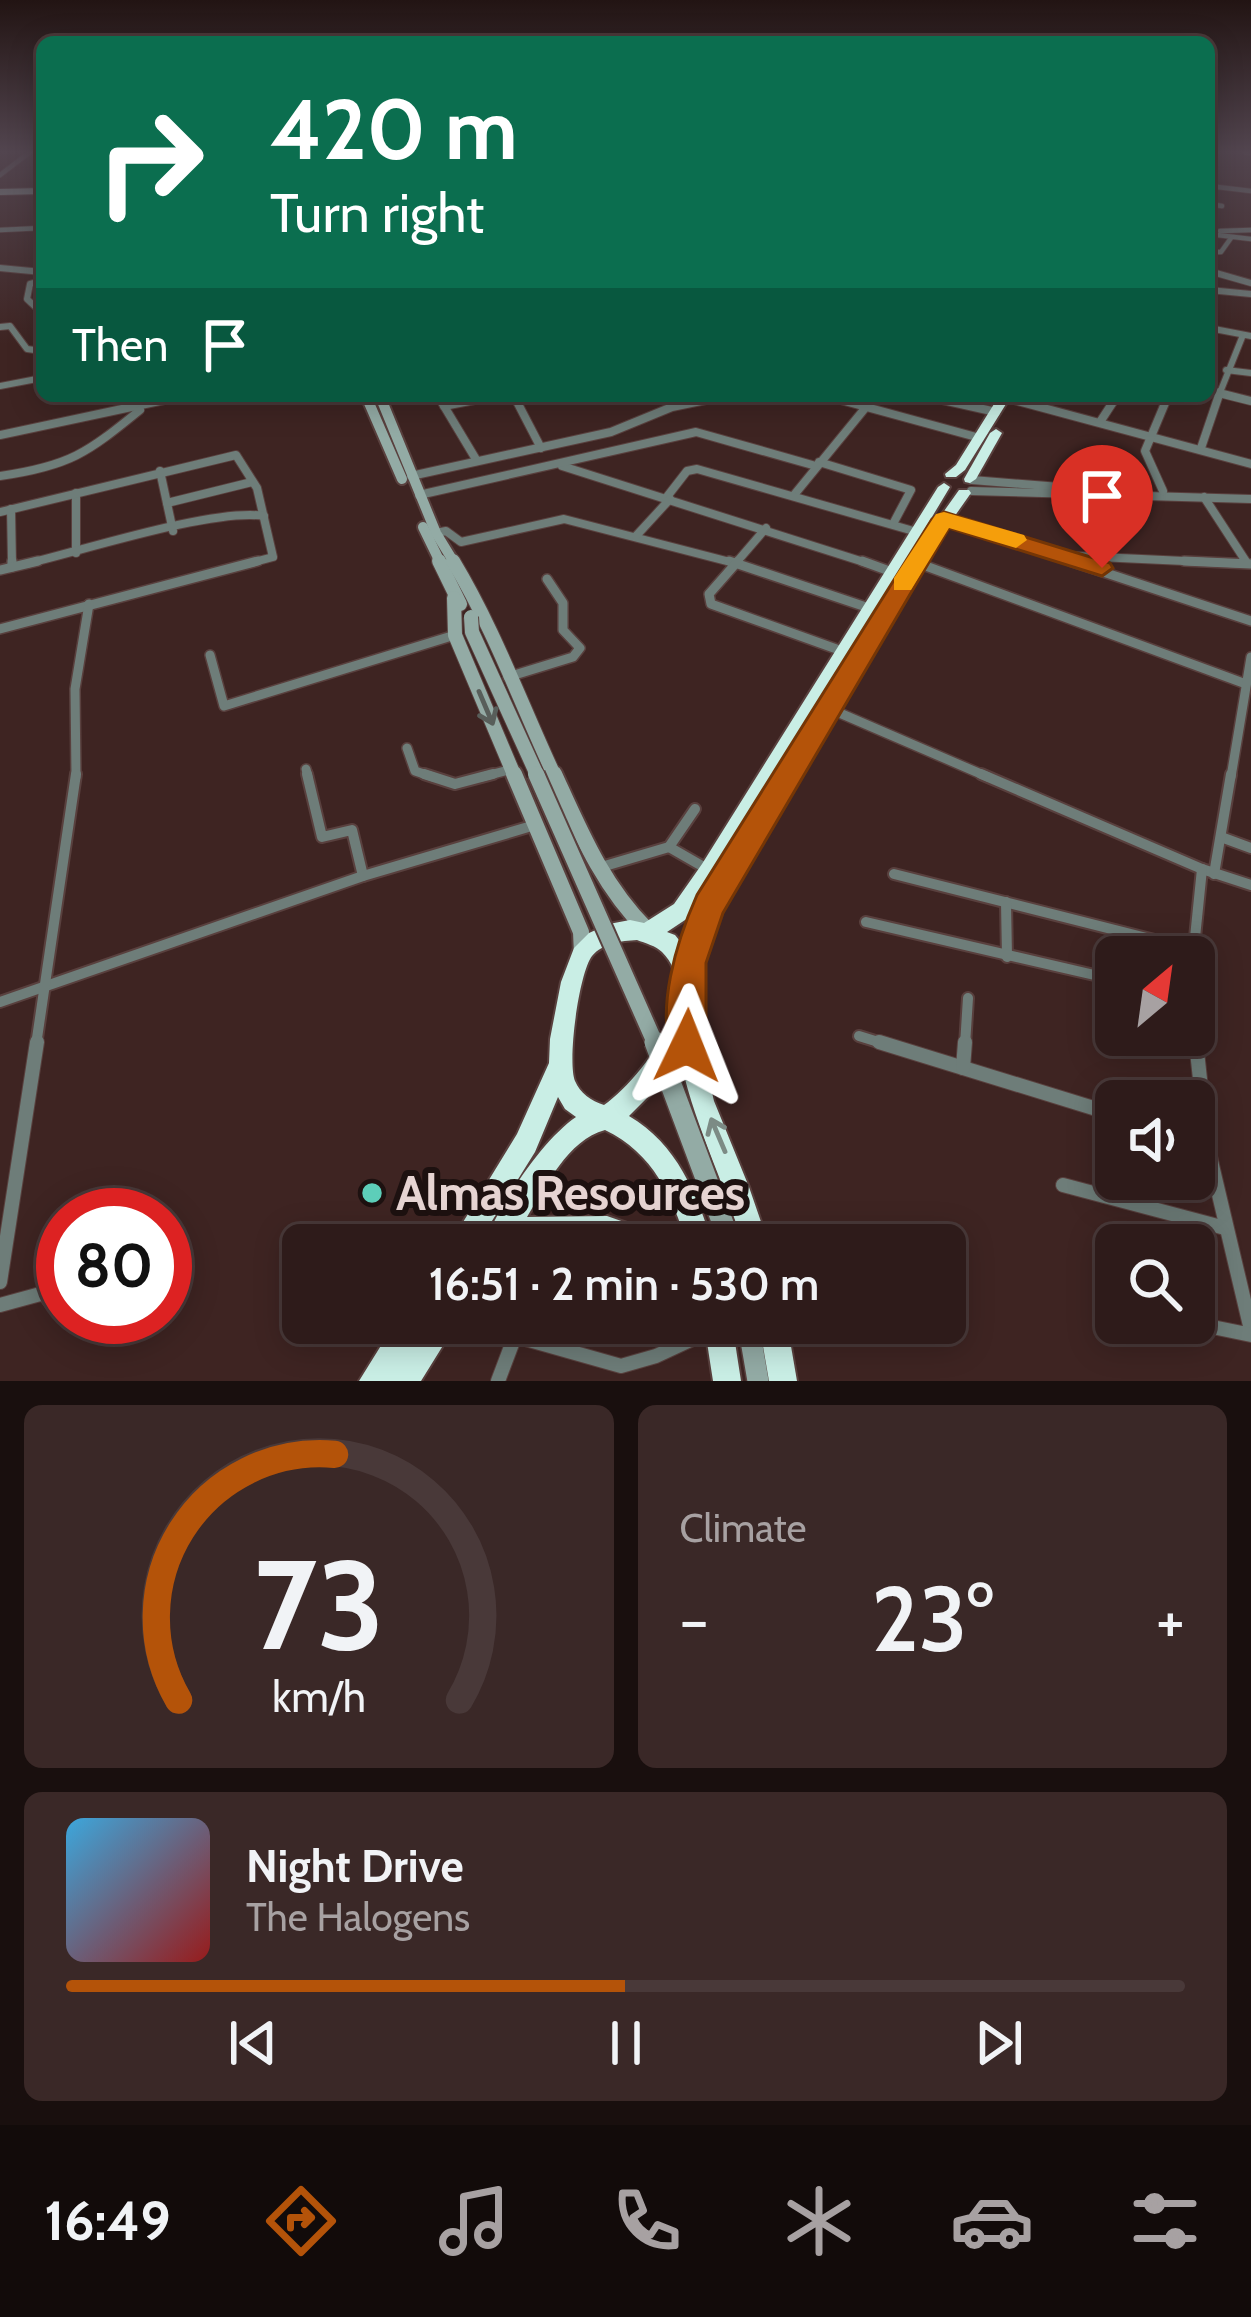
<!DOCTYPE html>
<meta charset="utf-8">
<style>
body{margin:0;font-family:Cabin,sans-serif;background:#3a2827;color:#f1f3f6;height:100vh;display:flex;flex-direction:column;font-size:45px;white-space:nowrap}
*{box-sizing:border-box;margin:0}
p{font-size:39px;color:#a7a1a2}
.icon{flex:none;width:66px;height:66px;fill:none;stroke:currentColor;stroke-width:2;stroke-linecap:round;stroke-linejoin:round}
.map{position:relative;height:1381px;overflow:hidden}
.drawer{display:flex;flex-direction:column;gap:24px;padding:24px;background:#190f0e;flex:1}
.drawer>*{flex:none}
.guide{position:absolute;left:36px;top:36px;width:1179px;height:366px;border-radius:18px;box-shadow:0 6px 30px #0003,0 0 0 3px #493939;background:#0b6e4f;color:#fff;overflow:hidden}
.needle{width:78px;rotate:29deg}
.tools{position:absolute;left:1095px;top:936px;display:grid;gap:24px}
.tools a{display:grid;place-items:center;width:120px;height:120px;border-radius:18px;background:#2e1b1a;box-shadow:0 6px 30px #0003,0 0 0 3px #493939;font-size:60px}
.speed{position:absolute;left:36px;top:1188px;display:flex;gap:24px;font-size:60px;font-weight:700;text-align:center}
.speed>*{display:grid;place-content:center;width:156px;height:156px;border-radius:50%;background:#2e1b1a;box-shadow:0 6px 30px #0003,0 0 0 3px #493939;line-height:1}
.speed .limit{border:18px solid #d22;background:#fff;color:#111}
.pin{position:absolute;display:grid;place-items:center;width:102px;height:102px;color:#fff;margin:-123px -51px;border-radius:50% 50% 50% 0;rotate:-45deg;box-shadow:0 0 12px #0007}
.pin .icon{rotate:45deg}
.me{position:absolute;width:132px;margin:-66px;rotate:2deg;stroke-linejoin:round;filter:drop-shadow(0 0 9px #0008)}
.turn{display:flex;align-items:center;gap:42px;height:252px;padding:0 36px;font-size:54px}
.turn .icon{width:156px;height:156px;stroke-width:2.5}
.turn b{display:block;font-size:84px;line-height:102px}
.then{display:flex;align-items:center;height:114px;padding:0 36px;background:#0003;gap:24px;font-size:45px}
.big{font-size:90px;font-weight:600;line-height:1.1}
.drawer .tile{flex:1;display:flex;flex-direction:column;justify-content:center;gap:18px;min-width:0;padding:0 42px;border-radius:18px;background:#3a2827}
.drawer .dial{align-items:center;gap:0}
.dial svg{height:312px;overflow:visible;fill:none;stroke:#493939;stroke-width:7;stroke-linecap:round;text-anchor:middle}
.dial text{fill:#f1f3f6;stroke:none}
.song{display:flex;align-items:center;gap:36px}
.cover{width:144px;height:144px;border-radius:18px;background:linear-gradient(135deg,hsl(200 70% 55%),hsl(0 70% 35%))}
.played{height:12px;border-radius:6px;background:linear-gradient(90deg,#b45309 50%,#493939 50%)}
.keys{display:flex;justify-content:space-around;direction:ltr}
.heat{display:flex;justify-content:space-between;align-items:center;font-size:66px;direction:ltr}
.drawer .tiles{flex:1;display:grid;gap:24px;grid-template-columns:1fr 1fr}
.tile:last-child{grid-column:span 2}
.trip{position:absolute;left:282px;top:1224px;width:684px;height:120px;border-radius:18px;background:#2e1b1a;box-shadow:0 6px 30px #0003,0 0 0 3px #493939;font-weight:600;line-height:120px;text-align:center}
.menu{display:flex;height:192px;justify-content:space-around;align-items:center;background:#120b0a;color:#a7a1a2}
.menu .icon{width:84px;height:84px}
.menu .current{color:#b45309}
.menu b{font-size:54px;color:#f1f3f6}
.map>svg:first-child{display:block}
.lines{fill:none;stroke-linecap:round;stroke-linejoin:round}
.street-far5-casing{stroke:#59403e;stroke-width:6}
.street-far4-casing{stroke:#59403e;stroke-width:8}
.street-far3-casing{stroke:#59403e;stroke-width:10}
.street-far2-casing{stroke:#59403e;stroke-width:12}
.street-far1-casing{stroke:#59403e;stroke-width:14}
.street-casing{stroke:#59403e;stroke-width:16}
.secondary-far4-casing{stroke:#59403e;stroke-width:8}
.secondary-far3-casing{stroke:#59403e;stroke-width:14}
.secondary-far2-casing{stroke:#59403e;stroke-width:16}
.secondary-far1-casing{stroke:#59403e;stroke-width:20}
.secondary-casing{stroke:#59403e;stroke-width:24}
.highway-casing{stroke:#59403e;stroke-width:4}
.street-far5{stroke:#6e7d79;stroke-width:4.5}
.street-far4{stroke:#6e7d79;stroke-width:6}
.street-far3{stroke:#6e7d79;stroke-width:8}
.street-far2{stroke:#6e7d79;stroke-width:9}
.street-far1{stroke:#6e7d79;stroke-width:10}
.street{stroke:#6e7d79;stroke-width:14}
.secondary-far4{stroke:#93aba5;stroke-width:6}
.secondary-far3{stroke:#93aba5;stroke-width:10}
.secondary-far2{stroke:#93aba5;stroke-width:14}
.secondary-far1{stroke:#93aba5;stroke-width:16}
.secondary{stroke:#93aba5;stroke-width:21}
.highway{fill:#c9eee5;fill-rule:evenodd}
.secondary-bridge-far2-casing{stroke:#59403e;stroke-width:16;stroke-linecap:butt}
.secondary-bridge-far1-casing{stroke:#59403e;stroke-width:20;stroke-linecap:butt}
.secondary-bridge-casing{stroke:#59403e;stroke-width:24;stroke-linecap:butt}
.secondary-bridge-far2{stroke:#93aba5;stroke-width:14}
.secondary-bridge-far1{stroke:#93aba5;stroke-width:16}
.secondary-bridge{stroke:#93aba5;stroke-width:21}
.oneway{stroke:#585e5a}
.oneway2{stroke:#7c8b85}
.route{fill:#b45309;stroke:#753606;stroke-width:3}
.slow{fill:#f59e0b}
.poi-dot{fill:#5dceb9;stroke:#1d1110;stroke-width:4.5}
.labels{text-anchor:middle;stroke-width:12;stroke-linejoin:round;paint-order:stroke}
.near-poi-label{font-size:48px;font-weight:bold;fill:#e6d4d2;stroke:#1d1110;text-anchor:start}
</style>
<div class="map">
<svg width="1251" height="1381" viewBox="0 0 1251 1381">
<rect width="100%" height="100%" fill="#3e2422"/>
<g class="lines">
<g class="street-far5-casing">
<g id="street-far5">
<path d="M1244,152L1251,153"/>
<path d="M0,175L30,152"/>
<path d="M1209,186L1251,191"/>
<path d="M1209,204L1222,206"/>
<path d="M0,230L42,228"/>
<path d="M1220,231L1251,230"/>
<path d="M1209,234L1251,239"/>
<path d="M1209,252H1221L1231,238"/>
</g>
</g>
<g class="street-far4-casing">
<g id="street-far4">
<path d="M0,268L42,272"/>
<path d="M1209,271L1251,283"/>
<path d="M42,281L30,284L27,299L42,313"/>
<path d="M1209,290L1251,294"/>
<path d="M0,327L10,326L27,349L42,351"/>
<path d="M1209,328L1251,336"/>
<path d="M1226,370L1251,373"/>
<path d="M0,386L42,378"/>
<path d="M1209,390L1227,395"/>
<path d="M1219,395L1243,335"/>
</g>
</g>
<g class="street-far3-casing">
<g id="street-far3">
<path d="M1215,392L1251,401"/>
<path d="M438,396L477,461"/>
<path d="M514,396L541,448"/>
<path d="M826,396L980,438"/>
<path d="M925,396L996,412"/>
<path d="M1014,400L1251,464"/>
<path d="M444,406L495,396"/>
<path d="M1100,422L1117,396"/>
<path d="M0,435L183,396"/>
<path d="M1201,448L1220,392"/>
<path d="M819,462L911,490L893,524"/>
<path d="M562,466L870,564"/>
<path d="M160,471L173,531"/>
<path d="M0,476C70,466 87,453 140,410"/>
<path d="M411,476L611,432L672,407L725,396"/>
<path d="M972,480L1060,487"/>
<path d="M971,491L1251,499"/>
<path d="M1163,491L1145,451L1168,396"/>
<path d="M76,493V553"/>
<path d="M419,495L696,432L816,466"/>
<path d="M794,495L875,396"/>
<path d="M1204,497L1247,563"/>
<path d="M666,498L687,471L697,469L917,532"/>
<path d="M167,503L252,482"/>
<path d="M11,509L12,564"/>
<path d="M0,512L236,455L257,488L273,557L247,564"/>
<path d="M944,519L1079,564"/>
<path d="M436,533L446,531L461,542L564,519L738,564"/>
<path d="M636,536L670,499"/>
<path d="M1077,556L1249,564"/>
<path d="M915,562L920,564"/>
<path d="M26,564C81,551 214,508 264,516"/>
<path d="M735,564L766,528"/>
</g>
</g>
<g class="street-far2-casing">
<g id="street-far2">
<path d="M12,561V567"/>
<path d="M729,561L869,608"/>
<path d="M738,561L709,594L711,604L842,651"/>
<path d="M862,561L892,572"/>
<path d="M1070,561L1251,621"/>
<path d="M1184,561L1251,564"/>
<path d="M915,562L1246,684"/>
<path d="M0,570L38,561"/>
<path d="M0,629L258,561"/>
<path d="M210,655L224,706L455,635"/>
<path d="M508,677L573,657L580,648L563,630V603L547,579"/>
<path d="M828,708L988,777"/>
<path d="M407,748L415,771L433,777"/>
<path d="M306,769L308,777"/>
<path d="M76,777L75,689L89,604"/>
<path d="M482,777L512,769"/>
<path d="M1231,777L1251,657"/>
</g>
</g>
<g class="street-far1-casing">
<g id="street-far1">
<path d="M307,774L322,837L352,830L363,876"/>
<path d="M424,774L455,784L493,774"/>
<path d="M981,774L1202,869L1251,885"/>
<path d="M1221,837L1251,848"/>
<path d="M669,847L709,870"/>
<path d="M598,868L669,847L695,809"/>
<path d="M894,874L1194,950"/>
<path d="M1214,874L1231,774"/>
<path d="M1006,902L1007,957"/>
<path d="M866,922L1116,980"/>
<path d="M1193,957L1202,869"/>
<path d="M0,1002L363,876L535,825"/>
<path d="M1194,1026L1196,1045"/>
<path d="M859,1036L888,1045"/>
<path d="M36,1045L76,774"/>
<path d="M965,1045L968,998"/>
</g>
</g>
<g class="street-casing">
<g id="street">
<path d="M879,1042L1116,1115"/>
<path d="M1196,1042L1207,1144L1251,1330"/>
<path d="M963,1068L965,1042"/>
<path d="M1063,1185L1225,1228"/>
<path d="M0,1282L37,1042"/>
<path d="M0,1305L44,1293L52,1304L63,1297"/>
<path d="M1106,1305L1116,1307"/>
<path d="M1193,1323L1251,1335"/>
<path d="M498,1381L515,1336L621,1366L656,1356L714,1329"/>
</g>
</g>
<g class="secondary-far4-casing">
<path id="secondary-far4" d="M0,192L42,191"/>
</g>
<g class="secondary-far3-casing">
<g id="secondary-far3">
<path d="M366,396L402,479"/>
<path d="M380,396L436,533L455,564"/>
<path d="M423,527L441,564"/>
</g>
</g>
<g class="secondary-far2-casing">
<g id="secondary-far2">
<path d="M439,561L460,604"/>
<path d="M453,561C494,629 521,704 555,777"/>
<path d="M454,598L455,635L515,777"/>
</g>
</g>
<g class="secondary-far1-casing">
<g id="secondary-far1">
<path d="M514,774L581,932L582,954"/>
<path d="M554,774C580,831 602,885 647,930"/>
</g>
</g>
<g class="secondary-casing">
<path id="secondary" d="M748,1323L758,1381"/>
</g>
<g class="highway-casing">
<g id="highway">
<path d="M999,396H1011L965,470L956,477H946L945,474L956,465Z"/>
<path d="M996,429L1002,433L976,479L970,483L965,482L964,479L990,433Z"/>
<path d="M944,483L950,487L743,831L910,559L959,490H969L971,493L921,564L716,912L703,945L696,982L695,1004L698,1012L700,1042L714,1101L749,1187L769,1245H743C724,1180 691,1119 679,1052L657,1088L629,1116C677,1144 697,1194 713,1245H687C673,1197 653,1153 605,1130C568,1140 546,1186 527,1217L607,1216L664,1236L668,1245H616L607,1242L483,1245C499,1206 541,1141 576,1117L565,1109L558,1097L535,1152L477,1245H449L517,1134L549,1063L550,1039L561,982L574,948L589,933L609,924L630,920L644,923L674,904L702,864L938,487ZM711,884L701,900L683,945L675,935L667,932L688,918ZM637,940C645,943 656,946 662,952C706,995 640,1080 604,1105C591,1101 580,1093 575,1081C567,1061 579,973 592,956C603,943 621,941 637,940Z"/>
<path d="M395,1323H425L422,1330L427,1323H457L421,1381H359Z"/>
<path d="M704,1323H732L741,1381H713Z"/>
<path d="M759,1323H787L797,1381H769Z"/>
</g>
</g>
<use href="#street-far5" class="street-far5"/>
<use href="#street-far4" class="street-far4"/>
<use href="#street-far3" class="street-far3"/>
<use href="#street-far2" class="street-far2"/>
<use href="#street-far1" class="street-far1"/>
<use href="#street" class="street"/>
<use href="#secondary-far4" class="secondary-far4"/>
<use href="#secondary-far3" class="secondary-far3"/>
<use href="#secondary-far2" class="secondary-far2"/>
<use href="#secondary-far1" class="secondary-far1"/>
<use href="#secondary" class="secondary"/>
<use href="#highway" class="highway"/>
<g class="secondary-bridge-far2-casing">
<path id="secondary-bridge-far2" d="M471,617L472,632L538,777"/>
</g>
<g class="secondary-bridge-far1-casing">
<path id="secondary-bridge-far1" d="M536,774L656,1045"/>
</g>
<g class="secondary-bridge-casing">
<path id="secondary-bridge" d="M655,1042L731,1245"/>
</g>
<use href="#secondary-bridge-far2" class="secondary-bridge-far2"/>
<use href="#secondary-bridge-far1" class="secondary-bridge-far1"/>
<use href="#secondary-bridge" class="secondary-bridge"/>
</g>
<defs><path id="oneway-shaft" d="M-6 0H5M1.5-3L5.5 0L1.5 3" fill="none" stroke-width="1.6" stroke-linecap="round" stroke-linejoin="round" transform="scale(3)"/></defs>
<use class="oneway" href="#oneway-shaft" transform="translate(486 708) rotate(67)"/>
<use class="oneway2" href="#oneway-shaft" transform="translate(718 1135) rotate(-113)"/>
<linearGradient id="sky" x2="0" y2="1"><stop stop-color="#221413"/><stop offset="0.44" stop-color="#52454f"/><stop offset="1" stop-color="#52454f" stop-opacity="0"/></linearGradient>
<rect width="1251" height="345" fill="url(#sky)"/>
<path class="route" d="M944,512L1110,563L1113,568L1102,576L949,528L723,913L706,963V1046L700,1059L687,1064L674,1059C654,1012 677,940 697,895L932,519Z"/>
<path class="slow" d="M944,512L1024,535L1027,540L1016,548L949,528L911,590H894V578L936,514Z"/>
<circle class="poi-dot" cx="372" cy="1193" r="12"/>
<g class="labels">
<g class="near-poi-label">
<text x="396" y="1210">Almas Resources</text>
</g>
</g>
</svg>
<div class="tools">
<a><svg class="needle" viewBox="-14 -14 28 28"><path d="M0-13l5 13h-10z" fill="#e53935"/><path d="M0 13l5-13h-10z" fill="#a7a1a2"/></svg></a>
<a><svg class="icon" aria-label="sound" viewBox="0 0 24 24"><path d="M4 9h4l5-4v14l-5-4H4zM17 9q2 3 0 6"/></svg></a>
<a><svg class="icon" aria-label="search" viewBox="0 0 24 24"><circle cx="10" cy="10" r="6"/><path d="M15 15l6 6"/></svg></a>
</div>
<div class="speed"><div class="limit">80</div></div>
<div class="pin" style="left:1102px;top:568px;background:#d93025"><svg class="icon" aria-label="arrive" viewBox="0 0 24 24"><path d="M6 21V4h12l-3 4 3 4H6"/></svg></div>
<svg class="me" style="left:687px;top:1046px" viewBox="-20 -20 40 40"><path d="M0-17L14 15 0 8-14 15z" fill="#b45309" stroke="#fff" stroke-width="4"/></svg>
<div class="trip">16:51 · 2 min · 530 m</div>
<div class="guide">
<div class="turn"><svg class="icon" aria-label="right" viewBox="0 0 24 24"><path d="M7 20v-9h11M14 6l5 5-5 5"/></svg><div><b>420 m</b>Turn right</div></div>
<div class="then">Then<svg class="icon" aria-label="arrive" viewBox="0 0 24 24"><path d="M6 21V4h12l-3 4 3 4H6"/></svg></div>
</div>
</div>
<section class="drawer">
<div class="tiles">
<div class="tile dial"><svg viewBox="0 0 100 80">
<path d="M14 69A42 42 0 1 1 86 69"/>
<path d="M14 69A42 42 0 0 1 54 6" stroke="#b45309"/>
<text x="50" y="56" font-size="32" font-weight="700">73</text>
<text x="50" y="72" font-size="11">km/h</text>
</svg></div>
<div class="tile"><p>Climate</p>
<div class="heat"><a>−</a><b class="big">23°</b><a>+</a></div>
</div>
<div class="tile">
<div class="song"><i class="cover"></i><div><b>Night Drive</b><p>The Halogens</p></div></div>
<div class="played"></div>
<div class="keys"><svg class="icon" aria-label="previous" viewBox="0 0 24 24"><path d="M18 5L8 12l10 7zM5 5v14"/></svg><svg class="icon" aria-label="pause" viewBox="0 0 24 24"><path d="M8 5v14M16 5v14"/></svg><svg class="icon" aria-label="next" viewBox="0 0 24 24"><path d="M6 5l10 7-10 7zM19 5v14"/></svg></div>
</div>
</div>
</section>
<nav class="menu">
<b>16:49</b>
<svg class="icon current" aria-label="directions" viewBox="0 0 24 24"><path d="M12 3l9 9-9 9-9-9zM9 14v-3h6M13 9l2 2-2 2"/></svg>
<svg class="icon" aria-label="music" viewBox="0 0 24 24"><path d="M9 18V5l10-2v13"/><circle cx="6" cy="18" r="3"/><circle cx="16" cy="16" r="3"/></svg>
<svg class="icon" aria-label="phone" viewBox="0 0 24 24"><path d="M5 4h4l2 5-3 2q2 4 5 5l2-3 5 2v4C11 20 4 13 5 4z"/></svg>
<svg class="icon" aria-label="climate" viewBox="0 0 24 24"><path d="M12 3v18M4 7l16 10M4 17L20 7"/></svg>
<svg class="icon" aria-label="car" viewBox="0 0 24 24"><path d="M5 17H2v-5l4-1 3-4h7l3 4 3 1v5h-3M9 17h6M6 11h13"/><circle cx="7" cy="17" r="2"/><circle cx="17" cy="17" r="2"/></svg>
<svg class="icon" aria-label="filters" viewBox="0 0 24 24"><path d="M4 7h16M4 17h16"/><circle cx="9" cy="7" r="2"/><circle cx="15" cy="17" r="2"/></svg>
</nav>
